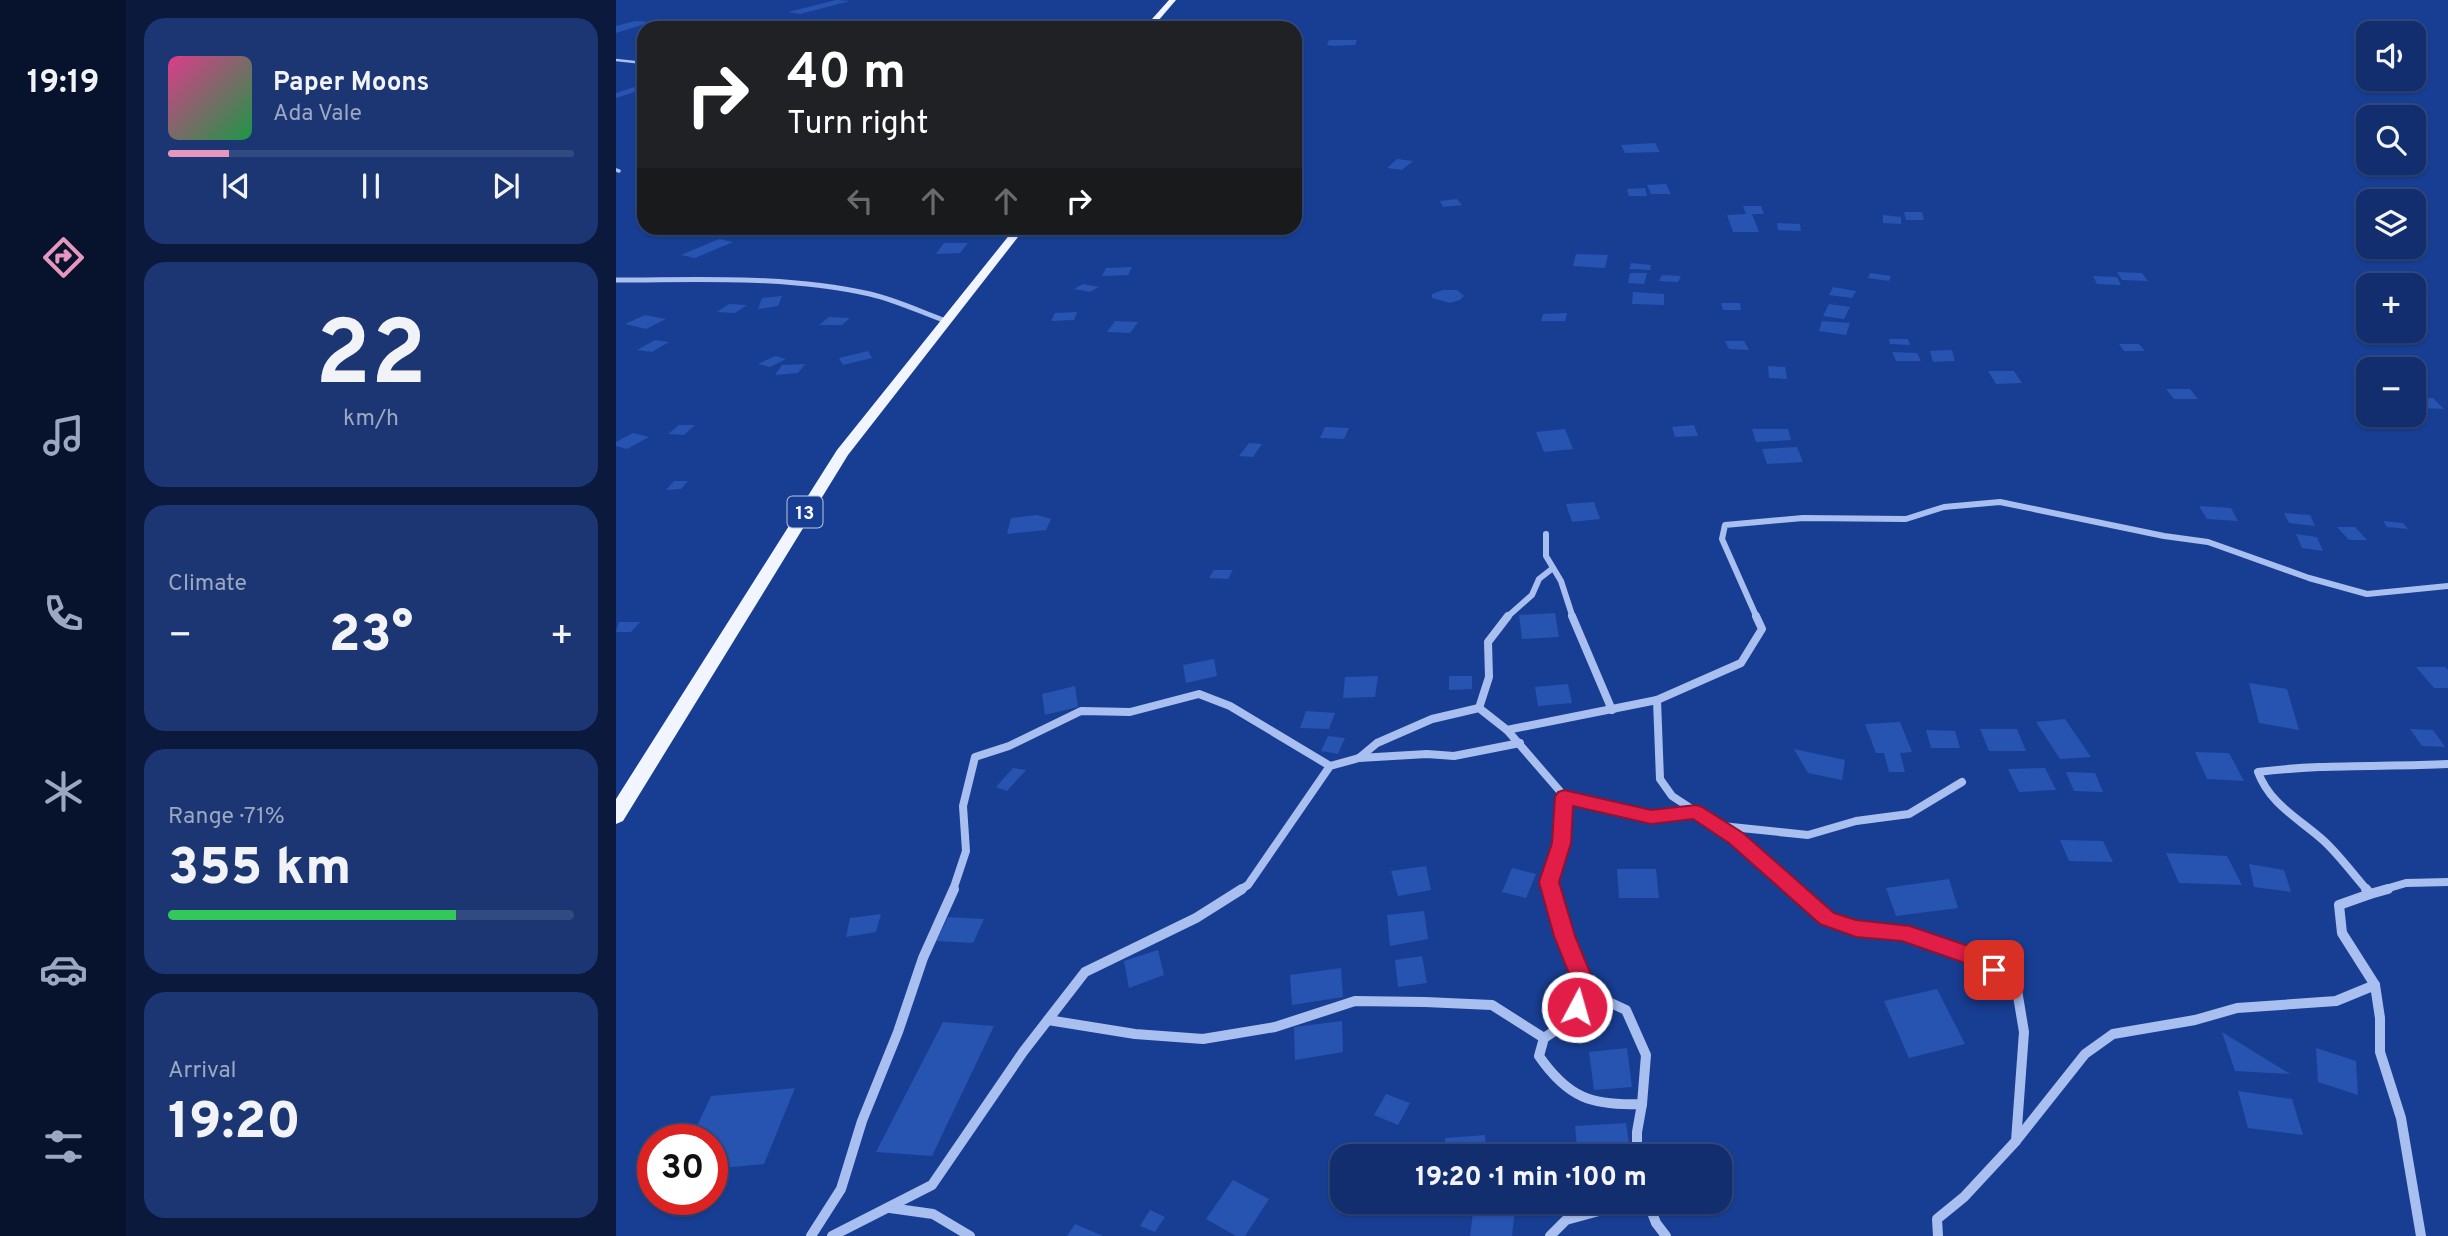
<!DOCTYPE html>
<meta charset="utf-8">
<style>
body{margin:0;font-family:Overpass,sans-serif;background:#1b3673;color:#f1f3f6;height:100vh;display:flex;flex-direction:column;font-size:26px;white-space:nowrap}
*{box-sizing:border-box;margin:0}
p{font-size:23px;color:#9ca8c2}
.icon{flex:none;width:38px;height:38px;fill:none;stroke:currentColor;stroke-width:2;stroke-linecap:round;stroke-linejoin:round}
.map{position:relative;flex:1;overflow:hidden}
.drawer{display:flex;flex-direction:column;gap:18px;padding:18px;background:#0a193c;width:490px}
.drawer>*{flex:none}
.guide{position:absolute;left:21px;top:21px;width:665px;height:214px;border-radius:21px;box-shadow:0 2px 5px #0004,0 0 0 2px #314a81;background:#202124;color:#fff;overflow:hidden}
.fabs{position:absolute;left:1740px;top:21px;display:grid;gap:14px}
.fabs a{display:grid;place-items:center;width:70px;height:70px;border-radius:14px;background:#122e6e;box-shadow:0 2px 5px #0004,0 0 0 2px #314a81;font-size:35px}
.speed{position:absolute;left:21px;top:1124px;display:flex;gap:14px;font-size:35px;font-weight:700;text-align:center}
.speed>*{display:grid;place-content:center;width:91px;height:91px;border-radius:50%;background:#122e6e;box-shadow:0 2px 5px #0004,0 0 0 2px #314a81;line-height:1}
.speed .limit{border:10px solid #d22;background:#fff;color:#111}
.pin{position:absolute;display:grid;place-items:center;width:60px;height:60px;color:#fff;margin:-30px;border-radius:14px;box-shadow:0 4px 10px #0006}
.me{position:absolute;width:77px;margin:-38px;rotate:6deg;stroke-linejoin:round;filter:drop-shadow(0 0 5px #0008)}
.turn{display:flex;align-items:center;gap:24px;height:147px;padding:0 35px;font-size:32px}
.turn .icon{width:91px;height:91px;stroke-width:2.5}
.turn b{display:block;font-size:49px;line-height:60px}
.lanes{display:flex;align-items:center;height:66px;padding:0 35px;background:#0003;justify-content:center;gap:35px;direction:ltr}
.lanes .off{opacity:.35}
.big{font-size:52px;font-weight:800;line-height:1.1}
.drawer .widget{flex:1;display:flex;flex-direction:column;justify-content:center;gap:10px;min-width:0;padding:0 24px;border-radius:21px;background:#1b3673}
.drawer .dial{align-items:center;gap:0}
.dial b{font-size:91px;line-height:1}
.song{display:flex;align-items:center;gap:21px}
.cover{width:84px;height:84px;border-radius:10px;background:linear-gradient(135deg,hsl(330 70% 55%),hsl(140 70% 35%))}
.played{height:7px;border-radius:4px;background:linear-gradient(90deg,#e797bd 15%,#314a81 15%)}
.keys{display:flex;justify-content:space-around;direction:ltr}
.heat{display:flex;justify-content:space-between;align-items:center;font-size:38px;direction:ltr}
.charge{height:10px;border-radius:5px;background:linear-gradient(90deg,#34c759 71%,#314a81 0)}
.trip{position:absolute;left:714px;top:1144px;width:402px;height:70px;border-radius:21px;background:#122e6e;box-shadow:0 2px 5px #0004,0 0 0 2px #314a81;font-weight:800;line-height:70px;text-align:center}
main{display:flex;flex:1;min-height:0}
.menu{display:flex;flex-direction:column;width:126px;justify-content:space-around;align-items:center;background:#07122c;color:#9ca8c2}
.menu .icon{width:49px;height:49px}
.menu .active{color:#e797bd}
.menu b{font-size:32px;color:#f1f3f6}
.map>svg:first-child{display:block}
.building{fill:#2753b1}
.lines{fill:none;stroke-linecap:round;stroke-linejoin:round}
.street-far5{stroke:#a8bff0;stroke-width:2.5}
.street-far4{stroke:#a8bff0;stroke-width:3.5}
.street-far3{stroke:#a8bff0;stroke-width:5}
.street-far2{stroke:#a8bff0;stroke-width:6}
.street-far1{stroke:#a8bff0;stroke-width:8}
.street{stroke:#a8bff0;stroke-width:10}
.primary{fill:#f1f5ff;fill-rule:evenodd}
.route{fill:#e11d48;stroke:#92132f;stroke-width:2}
.labels{text-anchor:middle;stroke-width:7;stroke-linejoin:round;paint-order:stroke}
.shield{fill:#183e93;stroke:#bac5df;stroke-width:2}
.shield-label{font-size:19px;font-weight:bold;fill:#fff}
</style>
<main>
<nav class="menu">
<b>19:19</b>
<svg class="icon active" aria-label="directions" viewBox="0 0 24 24"><path d="M12 3l9 9-9 9-9-9zM9 14v-3h6M13 9l2 2-2 2"/></svg>
<svg class="icon" aria-label="music" viewBox="0 0 24 24"><path d="M9 18V5l10-2v13"/><circle cx="6" cy="18" r="3"/><circle cx="16" cy="16" r="3"/></svg>
<svg class="icon" aria-label="phone" viewBox="0 0 24 24"><path d="M5 4h4l2 5-3 2q2 4 5 5l2-3 5 2v4C11 20 4 13 5 4z"/></svg>
<svg class="icon" aria-label="climate" viewBox="0 0 24 24"><path d="M12 3v18M4 7l16 10M4 17L20 7"/></svg>
<svg class="icon" aria-label="car" viewBox="0 0 24 24"><path d="M5 17H2v-5l4-1 3-4h7l3 4 3 1v5h-3M9 17h6M6 11h13"/><circle cx="7" cy="17" r="2"/><circle cx="17" cy="17" r="2"/></svg>
<svg class="icon" aria-label="filters" viewBox="0 0 24 24"><path d="M4 7h16M4 17h16"/><circle cx="9" cy="7" r="2"/><circle cx="15" cy="17" r="2"/></svg>
</nav>
<section class="drawer">
<div class="widget">
<div class="song"><i class="cover"></i><div><b>Paper Moons</b><p>Ada Vale</p></div></div>
<div class="played"></div>
<div class="keys"><svg class="icon" aria-label="previous" viewBox="0 0 24 24"><path d="M18 5L8 12l10 7zM5 5v14"/></svg><svg class="icon" aria-label="pause" viewBox="0 0 24 24"><path d="M8 5v14M16 5v14"/></svg><svg class="icon" aria-label="next" viewBox="0 0 24 24"><path d="M6 5l10 7-10 7zM19 5v14"/></svg></div>
</div>
<div class="widget dial"><b>22</b><p>km/h</p></div>
<div class="widget"><p>Climate</p>
<div class="heat"><a>−</a><b class="big">23°</b><a>+</a></div>
</div>
<div class="widget"><p>Range · 71%</p><b class="big">355 km</b><div class="charge"></div></div>
<div class="widget"><p>Arrival</p><b class="big">19:20</b></div>
</section>
<div class="map">
<svg width="1832" height="1236" viewBox="0 0 1832 1236">
<rect width="100%" height="100%" fill="#183e93"/>
<g class="building">
<path d="M220,0L234,1L184,14L172,12Z"/>
<path d="M19,21L35,22L0,33V26Z"/>
<path d="M713,40H741L739,45L718,46L711,45Z"/>
<path d="M18,87L28,89L0,98V93Z"/>
<path d="M1039,143L1044,152L1009,153L1005,145Z"/>
<path d="M781,159L797,161L786,170L771,168Z"/>
<path d="M1050,184L1055,194H1035L1031,185Z"/>
<path d="M1029,188L1031,196H1013L1011,189Z"/>
<path d="M841,199L846,205L827,207L824,201Z"/>
<path d="M1127,206H1145L1148,214H1136L1143,232H1117L1111,215L1130,214Z"/>
<path d="M1288,212H1306L1308,220H1290Z"/>
<path d="M1267,215L1285,217V224L1267,223Z"/>
<path d="M1161,223L1184,224L1185,231L1162,230Z"/>
<path d="M270,228H289L282,236L262,235Z"/>
<path d="M103,239L117,242L79,258L65,255Z"/>
<path d="M328,243H352L344,253L320,254Z"/>
<path d="M960,254L992,255L989,268L957,266Z"/>
<path d="M1015,263L1035,265L1034,270L1013,269Z"/>
<path d="M516,267L512,275L486,276L490,268Z"/>
<path d="M1501,272L1526,273L1532,281L1506,280Z"/>
<path d="M1014,273H1031L1028,284L1012,283Z"/>
<path d="M1254,273L1275,276L1273,281L1252,278Z"/>
<path d="M1046,275L1065,276L1062,282L1043,281Z"/>
<path d="M1477,276L1501,277L1505,285L1481,284Z"/>
<path d="M467,284L483,287L474,292L458,289Z"/>
<path d="M1217,287L1240,291L1236,298L1213,295Z"/>
<path d="M827,290H841L848,296L844,300L834,303L816,298V294Z"/>
<path d="M1017,292L1048,294V305L1016,304Z"/>
<path d="M166,296L162,306L142,309L146,298Z"/>
<path d="M1105,303H1124L1125,310H1107Z"/>
<path d="M113,304L131,305L119,313L101,312Z"/>
<path d="M1213,304L1234,307L1228,319L1207,316Z"/>
<path d="M461,312L458,320L435,321L439,313Z"/>
<path d="M951,313L949,321H925L927,314Z"/>
<path d="M29,315L50,319L30,329L9,324Z"/>
<path d="M213,317L234,318L226,325H203Z"/>
<path d="M499,321L522,322L514,333L491,332Z"/>
<path d="M1206,321L1234,323L1230,335L1203,331Z"/>
<path d="M1273,339H1292L1294,345L1274,344Z"/>
<path d="M39,340L53,342L36,352L21,350Z"/>
<path d="M1109,341H1128L1133,350L1113,349Z"/>
<path d="M1503,344H1523L1529,351H1508Z"/>
<path d="M1336,350L1339,361L1317,362L1314,351Z"/>
<path d="M252,351L256,358L227,365L223,358Z"/>
<path d="M1276,352L1301,353L1305,361H1280Z"/>
<path d="M159,356L170,359L154,367L142,364Z"/>
<path d="M189,364L182,373L159,375L166,365Z"/>
<path d="M1152,366L1169,367L1171,379L1153,378Z"/>
<path d="M1372,371H1398L1406,383L1380,384Z"/>
<path d="M1550,389H1574L1582,399H1558Z"/>
<path d="M1797,398H1817L1828,409L1806,408Z"/>
<path d="M63,425H79L68,435L52,434Z"/>
<path d="M1078,425L1082,436L1059,437L1056,427Z"/>
<path d="M709,427L733,428L728,439L704,438Z"/>
<path d="M949,429L957,449L928,452L920,432Z"/>
<path d="M1136,429H1172L1175,440L1140,442Z"/>
<path d="M17,433L33,437L11,449L0,446V442Z"/>
<path d="M633,443L646,444L637,457L623,456Z"/>
<path d="M1181,447L1187,462L1151,464L1146,449Z"/>
<path d="M58,481H72L65,489L50,490Z"/>
<path d="M978,502L984,519L956,522L950,504Z"/>
<path d="M1583,506L1615,508L1622,521L1591,519Z"/>
<path d="M1668,513L1694,515L1699,526L1673,523Z"/>
<path d="M421,515L435,519L430,530L391,534L395,518Z"/>
<path d="M1767,521L1787,523L1792,529L1771,527Z"/>
<path d="M1721,527H1739L1751,540H1733Z"/>
<path d="M1680,534L1701,537L1707,551L1686,548Z"/>
<path d="M598,570H617L612,579L593,578Z"/>
<path d="M939,613L943,637L906,639L903,615Z"/>
<path d="M3,622H24L15,632H0Z"/>
<path d="M598,659L601,676L570,683L567,665Z"/>
<path d="M1800,667H1829L1832,670V688H1818Z"/>
<path d="M762,676L759,697L727,698L729,677Z"/>
<path d="M833,676H856V689L833,690Z"/>
<path d="M1633,683L1671,689L1683,730L1643,723Z"/>
<path d="M952,684L956,703L922,706L919,687Z"/>
<path d="M459,686L462,707L429,715L426,694Z"/>
<path d="M690,711L719,713L713,729L684,728Z"/>
<path d="M1449,719L1475,757L1444,759L1420,722Z"/>
<path d="M1284,722L1296,752L1284,753L1289,772H1273L1268,753H1260L1249,724Z"/>
<path d="M1364,729H1401L1410,751H1373Z"/>
<path d="M1794,729L1817,730L1829,747L1806,746Z"/>
<path d="M1310,730L1339,731L1344,748H1315Z"/>
<path d="M712,736L729,738L722,754L705,751Z"/>
<path d="M1178,749L1229,760L1226,780L1192,773Z"/>
<path d="M1579,752L1613,753L1628,781L1591,779Z"/>
<path d="M397,768L410,770L391,791L380,787Z"/>
<path d="M1429,768L1440,790L1403,792L1392,769Z"/>
<path d="M1450,772L1479,773L1487,792L1458,791Z"/>
<path d="M1444,840L1487,841L1497,862L1453,861Z"/>
<path d="M1550,853L1611,856L1626,885L1563,883Z"/>
<path d="M1633,864L1668,870L1675,892L1638,887Z"/>
<path d="M810,866L815,890L782,896L775,871Z"/>
<path d="M896,868L920,874L910,898L886,892Z"/>
<path d="M1001,869H1040L1043,898H1003Z"/>
<path d="M1333,879L1342,908L1280,916L1270,888Z"/>
<path d="M808,911L812,939L774,946L771,915Z"/>
<path d="M265,914L260,932L230,937L234,918Z"/>
<path d="M332,917L368,919L357,943L320,941Z"/>
<path d="M542,950L548,975L513,988L508,961Z"/>
<path d="M806,956L811,983L782,987L779,960Z"/>
<path d="M725,968L727,997L676,1005L674,975Z"/>
<path d="M1321,989L1349,1044L1293,1058L1268,1001Z"/>
<path d="M726,1021L727,1052L679,1060L678,1027Z"/>
<path d="M327,1022L378,1026L316,1156L260,1152Z"/>
<path d="M1606,1032L1674,1074L1619,1071Z"/>
<path d="M1011,1048L1016,1087L978,1090L973,1052Z"/>
<path d="M1700,1048L1740,1061L1742,1095L1702,1082Z"/>
<path d="M179,1088L148,1164L96,1169V1139H75L95,1096Z"/>
<path d="M1622,1091L1676,1099L1687,1135L1632,1128Z"/>
<path d="M770,1094L794,1103L782,1125L758,1115Z"/>
<path d="M1010,1123L1015,1157H962L959,1126Z"/>
<path d="M869,1135L870,1157H830L829,1138Z"/>
<path d="M617,1180L653,1199L629,1236H620L590,1219Z"/>
<path d="M858,1205L899,1209L896,1236H854Z"/>
<path d="M534,1210L549,1217L539,1232L524,1226Z"/>
<path d="M459,1224L487,1236H451Z"/>
</g>
<g class="lines">
<path class="street-far5" d="M0,60L28,63"/>
<path class="street-far4" d="M0,170L3,171"/>
<path class="street-far3" d="M0,280C84,280 170,275 254,294C280,300 305,312 330,321"/>
<g class="street-far2">
<path d="M930,534V556L945,581L957,618"/>
<path d="M890,618L916,595L923,579L937,568"/>
<path d="M1141,618L1106,539L1109,525L1187,518L1290,519L1328,507L1384,502L1548,536L1592,542L1693,578L1751,594L1832,586"/>
</g>
<g class="street-far1">
<path d="M956,616L996,710"/>
<path d="M1041,700L1044,779L1056,796L1120,838L1180,890"/>
<path d="M863,708L873,677L872,642L892,616"/>
<path d="M891,730L949,797L1035,817L1080,812"/>
<path d="M743,758L811,754L838,756L904,743"/>
<path d="M1106,826L1192,835L1240,821L1293,814L1346,782"/>
<path d="M337,890L350,851L347,806L359,757L393,746L465,711L514,712L583,694L614,706L714,766"/>
<path d="M624,890L632,885L714,766L743,758L761,743L816,719L863,708L891,730L1041,700L1125,663L1146,629L1140,616"/>
<path d="M935,890L933,882L945,843L949,797"/>
<path d="M1751,890C1737,874 1724,856 1708,841C1684,819 1654,805 1642,772C1705,764 1769,767 1832,764"/>
<path d="M1766,890L1790,883L1832,882"/>
</g>
<g class="street">
<path d="M935,889L948,936L971,992"/>
<path d="M1178,889L1211,918L1240,929L1286,932L1356,957L1400,984L1408,1032L1400,1141L1348,1197L1321,1219L1322,1236"/>
<path d="M1754,894L1772,889"/>
<path d="M1759,985L1764,1018V1052L1785,1118L1805,1236"/>
<path d="M971,992L1010,1010L1030,1055L1026,1104C976,1106 952,1098 923,1056L928,1038L952,1022Z"/>
<path d="M432,1020L519,1034L587,1039L659,1027L739,1001L809,1002L876,1005L928,1038"/>
<path d="M1400,1141L1469,1054L1497,1034L1579,1020L1621,1008L1720,1001L1759,985L1726,933L1723,905L1754,894L1750,889"/>
<path d="M1021,1157V1132L1026,1104"/>
<path d="M1032,1202L1040,1223L1050,1236"/>
<path d="M274,1208L317,1214L354,1236"/>
<path d="M195,1236L225,1189L246,1121L282,1032L307,958L338,889"/>
<path d="M216,1236L316,1185L407,1052L469,972L580,918L626,889"/>
<path d="M934,1236L950,1220L1016,1202"/>
</g>
<g class="primary">
<path d="M553,0H560L536,28H528Z"/>
<path d="M399,228H409L232,455L7,821L0,824V799L221,450Z"/>
</g>
</g>
<path class="route" d="M948,790L1035,810L1080,805L1086,807L1127,833L1218,913L1240,920L1294,926L1364,950L1386,964L1389,970L1386,976L1378,979L1349,963L1286,941L1240,937L1204,924L1113,843L1077,819L1035,824L957,806L955,843L943,882L959,936L982,992C976,1005 970,1019 954,1014L950,1007L960,991L938,936L923,882L936,843L939,797L942,792Z"/>
<g class="labels">
<rect class="shield" x="171.5" y="496.5" width="35" height="31" rx="5"/>
<g class="shield-label">
<text x="189" y="519">13</text>
</g>
</g>
</svg>
<div class="fabs">
<a><svg class="icon" aria-label="sound" viewBox="0 0 24 24"><path d="M4 9h4l5-4v14l-5-4H4zM17 9q2 3 0 6"/></svg></a>
<a><svg class="icon" aria-label="search" viewBox="0 0 24 24"><circle cx="10" cy="10" r="6"/><path d="M15 15l6 6"/></svg></a>
<a><svg class="icon" aria-label="layers" viewBox="0 0 24 24"><path d="M12 4l9 5-9 5-9-5zM3 14l9 5 9-5"/></svg></a>
<a>+</a>
<a>−</a>
</div>
<div class="speed"><div class="limit">30</div></div>
<div class="pin" style="left:1378px;top:970px;background:#d93025"><svg class="icon" aria-label="arrive" viewBox="0 0 24 24"><path d="M6 21V4h12l-3 4 3 4H6"/></svg></div>
<svg class="me" style="left:961px;top:1007px" viewBox="-20 -20 40 40"><circle r="17" fill="#e11d48" stroke="#fff" stroke-width="3"/><path d="M0-11L8 9 0 5-8 9z" fill="#fff"/></svg>
<div class="trip">19:20 · 1 min · 100 m</div>
<div class="guide">
<div class="turn"><svg class="icon" aria-label="right" viewBox="0 0 24 24"><path d="M7 20v-9h11M14 6l5 5-5 5"/></svg><div><b>40 m</b>Turn right</div></div>
<div class="lanes"><svg class="icon off" aria-label="left" viewBox="0 0 24 24"><path d="M17 20v-9H6M10 6l-5 5 5 5"/></svg><svg class="icon off" aria-label="ahead" viewBox="0 0 24 24"><path d="M12 20V5M6 11l6-6 6 6"/></svg><svg class="icon off" aria-label="ahead" viewBox="0 0 24 24"><path d="M12 20V5M6 11l6-6 6 6"/></svg><svg class="icon" aria-label="right" viewBox="0 0 24 24"><path d="M7 20v-9h11M14 6l5 5-5 5"/></svg></div>
</div>
</div>
</main>
